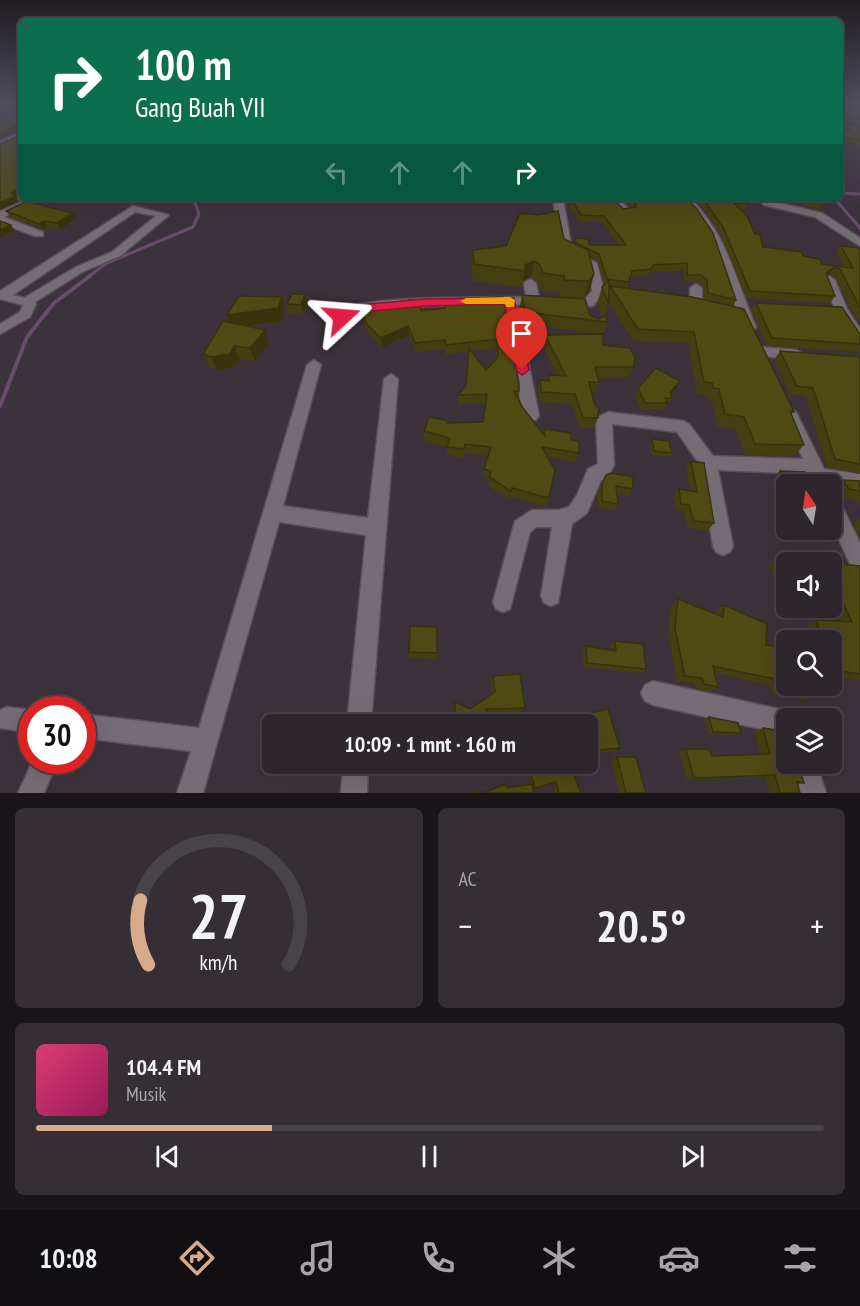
<!DOCTYPE html>
<html lang="id">
<meta charset="utf-8">
<style>
body{margin:0;font-family:"PT Sans Narrow",sans-serif;background:#352e35;color:#f1f3f6;height:100vh;display:flex;flex-direction:column;font-size:22px;white-space:nowrap}
*{box-sizing:border-box;margin:0}
p{font-size:20px;color:#a7a5aa}
.icon{flex:none;width:33px;height:33px;fill:none;stroke:currentColor;stroke-width:2;stroke-linecap:round;stroke-linejoin:round}
.map{position:relative;height:793px;overflow:hidden}
.drawer{display:flex;flex-direction:column;gap:15px;padding:15px;background:#191519;flex:1}
.drawer>*{flex:none}
.top-card{position:absolute;left:18px;top:18px;width:825px;height:183px;border-radius:9px;box-shadow:0 6px 24px #0002,0 0 0 2px #484349;background:#0b6e4f;color:#fff;overflow:hidden}
.needle{width:39px;rotate:348deg}
.buttons{position:absolute;left:776px;top:474px;display:grid;gap:12px}
.buttons a{display:grid;place-items:center;width:66px;height:66px;border-radius:9px;background:#2d262d;box-shadow:0 6px 24px #0002,0 0 0 2px #484349;font-size:30px}
.speed{position:absolute;left:18px;top:696px;display:flex;gap:12px;font-size:30px;font-weight:700;text-align:center}
.speed>*{display:grid;place-content:center;width:78px;height:78px;border-radius:50%;background:#2d262d;box-shadow:0 6px 24px #0002,0 0 0 2px #484349;line-height:1}
.speed .limit{border:9px solid #d22;background:#fff;color:#111}
.pin{position:absolute;display:grid;place-items:center;width:51px;height:51px;color:#fff;margin:-62px -26px;border-radius:50% 50% 50% 0;rotate:-45deg;box-shadow:0 0 6px #0007}
.pin .icon{rotate:45deg}
.me{position:absolute;width:66px;margin:-33px;rotate:71deg;stroke-linejoin:round;filter:drop-shadow(0 0 4px #0008)}
.turn{display:flex;align-items:center;gap:21px;height:126px;padding:0 18px;font-size:27px}
.turn .icon{width:78px;height:78px;stroke-width:2.5}
.turn b{display:block;font-size:42px;line-height:51px}
.lanes{display:flex;align-items:center;height:57px;padding:0 18px;background:#0003;justify-content:center;gap:30px;direction:ltr}
.lanes .off{opacity:.35}
.big{font-size:45px;font-weight:700;line-height:1.1}
.drawer .tile{flex:1;display:flex;flex-direction:column;justify-content:center;gap:9px;min-width:0;padding:0 21px;border-radius:9px;background:#352e35}
.drawer .dial{align-items:center;gap:0}
.dial svg{height:156px;overflow:visible;fill:none;stroke:#484349;stroke-width:7;stroke-linecap:round;text-anchor:middle}
.dial text{fill:#f1f3f6;stroke:none}
.song{display:flex;align-items:center;gap:18px}
.cover{width:72px;height:72px;border-radius:9px;background:linear-gradient(135deg,hsl(340 70% 55%),hsl(330 70% 35%))}
.played{height:6px;border-radius:3px;background:linear-gradient(90deg,#d6ab8b 30%,#484349 30%)}
.keys{display:flex;justify-content:space-around;direction:ltr}
.heat{display:flex;justify-content:space-between;align-items:center;font-size:33px;direction:ltr}
.drawer .tiles{flex:1;display:grid;gap:15px;grid-template-columns:1fr 1fr}
.tile:last-child{grid-column:span 2}
.trip{position:absolute;left:262px;top:714px;width:336px;height:60px;border-radius:9px;background:#2d262d;box-shadow:0 6px 24px #0002,0 0 0 2px #484349;font-weight:700;line-height:60px;text-align:center}
.menu{display:flex;height:96px;justify-content:space-around;align-items:center;background:#120f12;color:#a7a5aa}
.menu .icon{width:42px;height:42px}
.menu .current{color:#d6ab8b}
.menu b{font-size:27px;color:#f1f3f6}
.map>svg:first-child{display:block}
.lines{fill:none;stroke-linecap:round;stroke-linejoin:round}
.stream-far1{stroke:#694b6b;stroke-width:3}
.stream{stroke:#694b6b;stroke-width:4}
.street-casing{stroke:#584f58;stroke-width:3}
.secondary-casing{stroke:#584f58;stroke-width:3}
.street{fill:#766c76;fill-rule:evenodd}
.secondary{fill:#766c76;fill-rule:evenodd}
.wall{fill:#443f10;fill-rule:evenodd}
.shaded-wall{fill:#37330d}
.building{fill:#4f4913;stroke:#37330d;stroke-width:1.5}
.route{fill:#e11d48;stroke:#92132f;stroke-width:1.5}
.slow{fill:#f59e0b}
</style>
<div class="map">
<svg width="860" height="793" viewBox="0 0 860 793">
<rect width="100%" height="100%" fill="#3c323c"/>
<g class="lines">
<g class="stream-far1">
<path d="M840,193L860,194"/>
<path d="M834,198L860,228"/>
<path d="M88,277L107,263L193,227L199,214L193,198"/>
</g>
<path class="stream" d="M0,406L27,337L54,303L90,276"/>
<g class="street-casing">
<g id="street">
<path d="M21,195V198H30L36,202L4,217L43,232V236H35L0,223V211L23,202L17,198Z"/>
<path d="M553,198H563L572,251L597,263L604,291L593,306L568,307L562,303L568,299H585L592,291L586,265L561,253Z"/>
<path d="M608,198H618L632,212L623,214Z"/>
<path d="M680,198H690C727,234 736,281 756,327L754,330H744L742,327L713,243L696,215Z"/>
<path d="M767,200L822,213L860,238V246L815,217L764,205L762,203Z"/>
<path d="M133,206L169,215L120,256L84,271L35,302L36,304L30,317L0,334V324L20,312L23,305L0,299V291ZM135,212L156,216L112,252L76,267L24,298L13,295Z"/>
<path d="M829,276L835,280L847,309L860,329V343L855,342L835,309L823,280Z"/>
<path d="M530,279L536,283L539,297L547,301L541,305H517L539,416L536,420H526L523,416L505,305L426,306L360,312L350,316L342,328H332L330,325C333,321 337,313 342,310C362,295 495,298 526,297L524,283Z"/>
<path d="M696,284L702,288V304L696,308L690,304V288Z"/>
<path d="M761,347L797,350L804,355L797,360L756,355L754,352L756,349Z"/>
<path d="M314,360L321,365L283,506L368,518L384,379L391,374L398,379L371,724H347L366,535L279,522L203,793H177L191,751L82,738V714L199,728L307,365Z"/>
<path d="M791,410L796,412L824,469L860,474V488L815,484L810,474L718,470L733,546L730,552L723,555L716,552L713,546L700,465L677,432L612,424L614,465L608,477L601,480L587,513L572,524L558,603L551,606L544,603L541,596L552,527H536L530,532L510,609L503,612L496,609L493,602L515,521L532,510H559L569,507L577,495L588,469L598,464L596,421L598,417L608,412L684,421L689,424L713,456L803,459L783,416L786,412Z"/>
<path d="M831,494L837,496L860,543V574L853,571L831,522Z"/>
<path d="M653,681L779,709L795,718H786V738L774,732L653,705L645,701L641,693L645,685Z"/>
<path d="M7,707L33,710L32,733L0,728V710Z"/>
<path d="M33,760H58L44,793H18Z"/>
<path d="M343,764H368L367,793H341Z"/>
<path d="M792,764H817L826,793H800Z"/>
</g>
</g>
<g class="secondary-casing">
<path id="secondary" d="M21,132V139L0,148V141Z"/>
</g>
<use href="#street" class="street"/>
<use href="#secondary" class="secondary"/>
</g>
<g class="wall">
<path d="M0,102H21V193L16,197L18,201L0,210L20,130L0,139V116L21,115L20,113H0Z"/>
<path d="M840,102H860V124L841,121L840,123L860,127V145L840,141V135L843,133H840Z"/>
<path d="M33,198H52L41,205L73,213L76,218L60,229L47,227L43,229L10,217L6,211Z"/>
<path d="M567,198H613L623,209L631,208L621,198H686L736,300L733,307L794,412L791,414L804,445L794,456L746,455L735,429L717,426L712,401L706,399L704,394L697,393L688,343L633,341L609,302L605,316L607,322L603,334L523,324L520,306L522,295L590,315L598,319L602,318L597,304L602,287L604,285L597,260L590,257V290L584,298L560,297V292L540,290L537,281L531,277L523,281L522,287L473,281L471,266L473,250L564,239L573,244L575,238L589,245H619L602,222H579L567,200ZM684,270V281L697,282L703,286L704,300L627,289L630,277L648,276L650,272Z"/>
<path d="M692,198H764L760,203L747,204L745,209H740L763,247L803,256L822,264L844,267L836,252L841,246L860,248V317L857,321L835,276L830,274L827,276L835,296L830,303L746,298L720,233L704,209Z"/>
<path d="M800,198H822L824,202L819,210L804,206Z"/>
<path d="M305,294L307,303L303,314L289,313L287,304Z"/>
<path d="M503,297L519,391L518,398L523,408L543,434L544,429L571,440L579,453L575,462L548,457L549,498L546,507L510,496L509,499L488,486L489,480L483,477L484,469L488,456L464,453L463,458L447,455V447L424,440V431L448,421V423L483,422L486,403L458,404V395L466,386L469,351L446,355L445,349L415,352L409,335L382,347L368,332L361,316L360,307L421,311L445,308ZM496,348V359L486,370L471,351Z"/>
<path d="M756,303L860,334V352L767,346L751,310Z"/>
<path d="M285,310L282,321L246,326L265,330L269,343L255,361L240,359L235,367L217,370L210,367L203,354L231,323L227,315Z"/>
<path d="M545,335L603,345L634,367L629,377L598,378L599,382L595,392H591L598,418L594,428H579L572,404L539,402L538,390L540,380L547,381L549,375H557L542,345Z"/>
<path d="M780,351L860,357V474L827,467L806,396L790,394L774,360Z"/>
<path d="M680,381L676,388L671,395L672,398L668,405H666L664,410H641L635,395L638,388Z"/>
<path d="M652,439L672,453L669,457L652,455L650,443Z"/>
<path d="M691,461L714,523L708,530L688,528L684,512L676,510L674,496L679,489L690,491L686,469Z"/>
<path d="M780,471L810,484H786V488L782,487L776,475Z"/>
<path d="M606,475L633,489L629,496L617,493L618,504L614,511L598,507V492Z"/>
<path d="M843,480L860,481V507L857,500L840,497L835,488Z"/>
<path d="M860,518V538L853,523Z"/>
<path d="M777,557L815,562H786V589H779L769,564Z"/>
<path d="M831,563L860,566V680L831,676V640H811L807,626L816,620L839,621L831,604Z"/>
<path d="M678,599L716,614V611L724,605L766,645L816,696L804,700L772,693L770,685L715,673L718,687L709,691L696,688L694,683L677,681L668,635L671,605Z"/>
<path d="M437,627V659L409,658V652Z"/>
<path d="M615,641L646,669L641,673L583,667V650L586,646L611,650L610,645Z"/>
<path d="M493,676L525,708L522,712L487,713L488,724H455V702L470,709L492,694L491,681Z"/>
<path d="M578,716L620,748L613,751L588,753V724H575L574,720Z"/>
<path d="M709,717L741,733L736,735L709,734L704,719Z"/>
<path d="M763,728L804,783L797,784L800,793H770L765,777L687,780L679,752L686,749L712,756L760,754L754,731Z"/>
<path d="M617,757L646,793H619L611,760Z"/>
<path d="M525,764H570L581,793H555L553,783L533,789L507,788L531,784Z"/>
</g>
<g class="shaded-wall">
<path d="M17,125L20,130L0,139V133Z"/>
<path d="M18,188L21,192L16,197L18,201L0,210V203Z"/>
<path d="M41,198H52L36,208L33,203Z"/>
<path d="M73,213L76,218L60,229L57,223Z"/>
<path d="M44,221L47,227L43,229L39,224Z"/>
<path d="M11,225L15,231L0,237V230Z"/>
<path d="M534,261L531,277L523,281L525,265Z"/>
<path d="M834,267L830,274L821,279L826,273Z"/>
<path d="M594,274L590,290L584,298L589,281Z"/>
<path d="M305,294L307,303L303,314L301,305Z"/>
<path d="M282,297L285,310L282,321L232,328L227,315Z"/>
<path d="M408,326L409,335L382,347L381,338Z"/>
<path d="M265,330L269,343L255,361L250,348Z"/>
<path d="M234,346L240,359L235,367L217,370L211,357Z"/>
<path d="M680,381L676,388L666,400L670,393Z"/>
</g>
<g class="building">
<path d="M0,102H21V191L18,188L11,193L15,196L0,203V144L19,136L21,127L17,125L0,133V116L21,115L19,108H0Z"/>
<path d="M840,102H860V120L843,117L840,123L860,127V140L842,136L844,135L841,134L850,129L840,128Z"/>
<path d="M34,198H41L33,203L73,213L57,223L44,221L39,224L6,211Z"/>
<path d="M571,198H613L623,209L636,207V204L629,198H686L697,209L713,233L736,300L708,293L707,279L700,275H687V263L653,265L651,269L632,271L629,282L607,279L599,254L576,243L575,238L589,239V245H626L604,216L581,215Z"/>
<path d="M701,198H746H743L748,203H734L747,216L755,234H760L763,247L802,252L803,256L820,259L822,264L853,268L841,246L860,248V308L840,269L834,267L826,273L835,296L750,291L723,227L706,203Z"/>
<path d="M809,198H822L824,202Z"/>
<path d="M558,211L564,239L588,250L594,274L589,281L564,280V276L543,273L540,265L534,261L525,265V271L474,264L473,250L506,246L520,213L539,215Z"/>
<path d="M0,221L11,225L0,230Z"/>
<path d="M609,280V304L602,287Z"/>
<path d="M610,286L692,297L744,309L794,412L790,411L804,445L755,444L744,417L725,414L719,389L713,388L712,383L704,382L694,332L638,329Z"/>
<path d="M292,294H305L301,305L287,304Z"/>
<path d="M522,295L585,299L590,315L598,319L607,315V322L525,312Z"/>
<path d="M239,296L282,297L278,308L227,315Z"/>
<path d="M503,297L519,384V391H514L523,408L545,436L544,429L571,433V440L579,441V453L542,447L555,470L549,498L512,488L511,491L489,477L491,471L484,469L491,447L465,444L464,449L447,447L450,438L424,431L429,417L448,421L447,423L483,422L487,394L458,395L466,386L469,348L486,370L498,357L497,339L446,345L445,340L415,343L408,326L381,338L366,323L360,307L411,300L419,302L421,311L445,308L446,299Z"/>
<path d="M756,303L842,307L860,334V344L772,338Z"/>
<path d="M223,321L265,330L250,348L234,346L230,354L211,357L203,354Z"/>
<path d="M603,334V345L630,348L635,357L634,367H595L599,382H589L595,406L599,408L598,418H583L575,394L541,392L540,380L549,381V375L566,376L545,335Z"/>
<path d="M780,351L860,357V464L835,459L813,388L797,386Z"/>
<path d="M656,368L680,381L670,393L672,398H665L668,403H645L638,388Z"/>
<path d="M652,439L669,441L672,453L654,451Z"/>
<path d="M691,461L704,463L714,523L694,521L689,505L681,504L679,489L697,492Z"/>
<path d="M780,471L805,472L810,484L786,483Z"/>
<path d="M611,473L633,477V489L616,486L618,504L602,501V485L606,475Z"/>
<path d="M843,480L860,481V491L849,489Z"/>
<path d="M777,557H812L815,562H825H786V579Z"/>
<path d="M831,563L860,566V674L833,670L831,664V640H823L816,620L852,622L833,581H831Z"/>
<path d="M678,599L723,617L724,605L767,624L766,645L786,648V686H814L816,696L782,689L780,680L713,666L718,687L704,684L702,678L685,676L675,629Z"/>
<path d="M410,626L437,627V653L409,652Z"/>
<path d="M615,641L643,644L646,669L587,663L586,646L616,651Z"/>
<path d="M520,674L525,708L486,709L488,724H456L455,702L470,709L495,692L493,676Z"/>
<path d="M608,709L620,748L589,751L588,748V724H581L578,716Z"/>
<path d="M709,717L738,723L741,733L713,732Z"/>
<path d="M554,720L556,724H541Z"/>
<path d="M763,728L783,731L786,733V764H798L804,783L797,782L800,793H780L775,775L694,778L686,749H709L712,756L770,754Z"/>
<path d="M617,757H636L646,793H626Z"/>
<path d="M528,764H570L581,793H559L556,782L535,788Z"/>
<path d="M506,784L507,788L532,784L534,793H483Z"/>
<path d="M480,790L481,793H471Z"/>
</g>
<linearGradient id="sky" x2="0" y2="1"><stop stop-color="#211c21"/><stop offset="0.48" stop-color="#504f61"/><stop offset="1" stop-color="#504f61" stop-opacity="0"/></linearGradient>
<rect width="860" height="213" fill="url(#sky)"/>
<path class="route" d="M514,298L529,370L522,375L516,370L505,304L426,306L361,312L342,320L336,317L358,305L426,299Z"/>
<path class="slow" d="M510,297L515,300L514,307H506L505,304H466L460,301L466,298Z"/>
</svg>
<div class="buttons">
<a><svg class="needle" viewBox="-14 -14 28 28"><path d="M0-13l5 13h-10z" fill="#e53935"/><path d="M0 13l5-13h-10z" fill="#a7a5aa"/></svg></a>
<a><svg class="icon" aria-label="sound" viewBox="0 0 24 24"><path d="M4 9h4l5-4v14l-5-4H4zM17 9q2 3 0 6"/></svg></a>
<a><svg class="icon" aria-label="search" viewBox="0 0 24 24"><circle cx="10" cy="10" r="6"/><path d="M15 15l6 6"/></svg></a>
<a><svg class="icon" aria-label="layers" viewBox="0 0 24 24"><path d="M12 4l9 5-9 5-9-5zM3 14l9 5 9-5"/></svg></a>
</div>
<div class="speed"><div class="limit">30</div></div>
<div class="pin" style="left:522px;top:370px;background:#d93025"><svg class="icon" aria-label="arrive" viewBox="0 0 24 24"><path d="M6 21V4h12l-3 4 3 4H6"/></svg></div>
<svg class="me" style="left:342px;top:317px" viewBox="-20 -20 40 40"><path d="M0-17L14 15 0 8-14 15z" fill="#e11d48" stroke="#fff" stroke-width="4"/></svg>
<div class="trip">10:09 · 1 mnt · 160 m</div>
<div class="top-card">
<div class="turn"><svg class="icon" aria-label="right" viewBox="0 0 24 24"><path d="M7 20v-9h11M14 6l5 5-5 5"/></svg><div><b>100 m</b>Gang Buah VII</div></div>
<div class="lanes"><svg class="icon off" aria-label="left" viewBox="0 0 24 24"><path d="M17 20v-9H6M10 6l-5 5 5 5"/></svg><svg class="icon off" aria-label="ahead" viewBox="0 0 24 24"><path d="M12 20V5M6 11l6-6 6 6"/></svg><svg class="icon off" aria-label="ahead" viewBox="0 0 24 24"><path d="M12 20V5M6 11l6-6 6 6"/></svg><svg class="icon" aria-label="right" viewBox="0 0 24 24"><path d="M7 20v-9h11M14 6l5 5-5 5"/></svg></div>
</div>
</div>
<section class="drawer">
<div class="tiles">
<div class="tile dial"><svg viewBox="0 0 100 80">
<path d="M14 69A42 42 0 1 1 86 69"/>
<path d="M14 69A42 42 0 0 1 10 36" stroke="#d6ab8b"/>
<text x="50" y="56" font-size="32" font-weight="700">27</text>
<text x="50" y="72" font-size="11">km/h</text>
</svg></div>
<div class="tile"><p>AC</p>
<div class="heat"><a>−</a><b class="big">20.5°</b><a>+</a></div>
</div>
<div class="tile">
<div class="song"><i class="cover"></i><div><b>104.4 FM</b><p>Musik</p></div></div>
<div class="played"></div>
<div class="keys"><svg class="icon" aria-label="previous" viewBox="0 0 24 24"><path d="M18 5L8 12l10 7zM5 5v14"/></svg><svg class="icon" aria-label="pause" viewBox="0 0 24 24"><path d="M8 5v14M16 5v14"/></svg><svg class="icon" aria-label="next" viewBox="0 0 24 24"><path d="M6 5l10 7-10 7zM19 5v14"/></svg></div>
</div>
</div>
</section>
<nav class="menu">
<b>10:08</b>
<svg class="icon current" aria-label="directions" viewBox="0 0 24 24"><path d="M12 3l9 9-9 9-9-9zM9 14v-3h6M13 9l2 2-2 2"/></svg>
<svg class="icon" aria-label="music" viewBox="0 0 24 24"><path d="M9 18V5l10-2v13"/><circle cx="6" cy="18" r="3"/><circle cx="16" cy="16" r="3"/></svg>
<svg class="icon" aria-label="phone" viewBox="0 0 24 24"><path d="M5 4h4l2 5-3 2q2 4 5 5l2-3 5 2v4C11 20 4 13 5 4z"/></svg>
<svg class="icon" aria-label="climate" viewBox="0 0 24 24"><path d="M12 3v18M4 7l16 10M4 17L20 7"/></svg>
<svg class="icon" aria-label="car" viewBox="0 0 24 24"><path d="M5 17H2v-5l4-1 3-4h7l3 4 3 1v5h-3M9 17h6M6 11h13"/><circle cx="7" cy="17" r="2"/><circle cx="17" cy="17" r="2"/></svg>
<svg class="icon" aria-label="filters" viewBox="0 0 24 24"><path d="M4 7h16M4 17h16"/><circle cx="9" cy="7" r="2"/><circle cx="15" cy="17" r="2"/></svg>
</nav>
